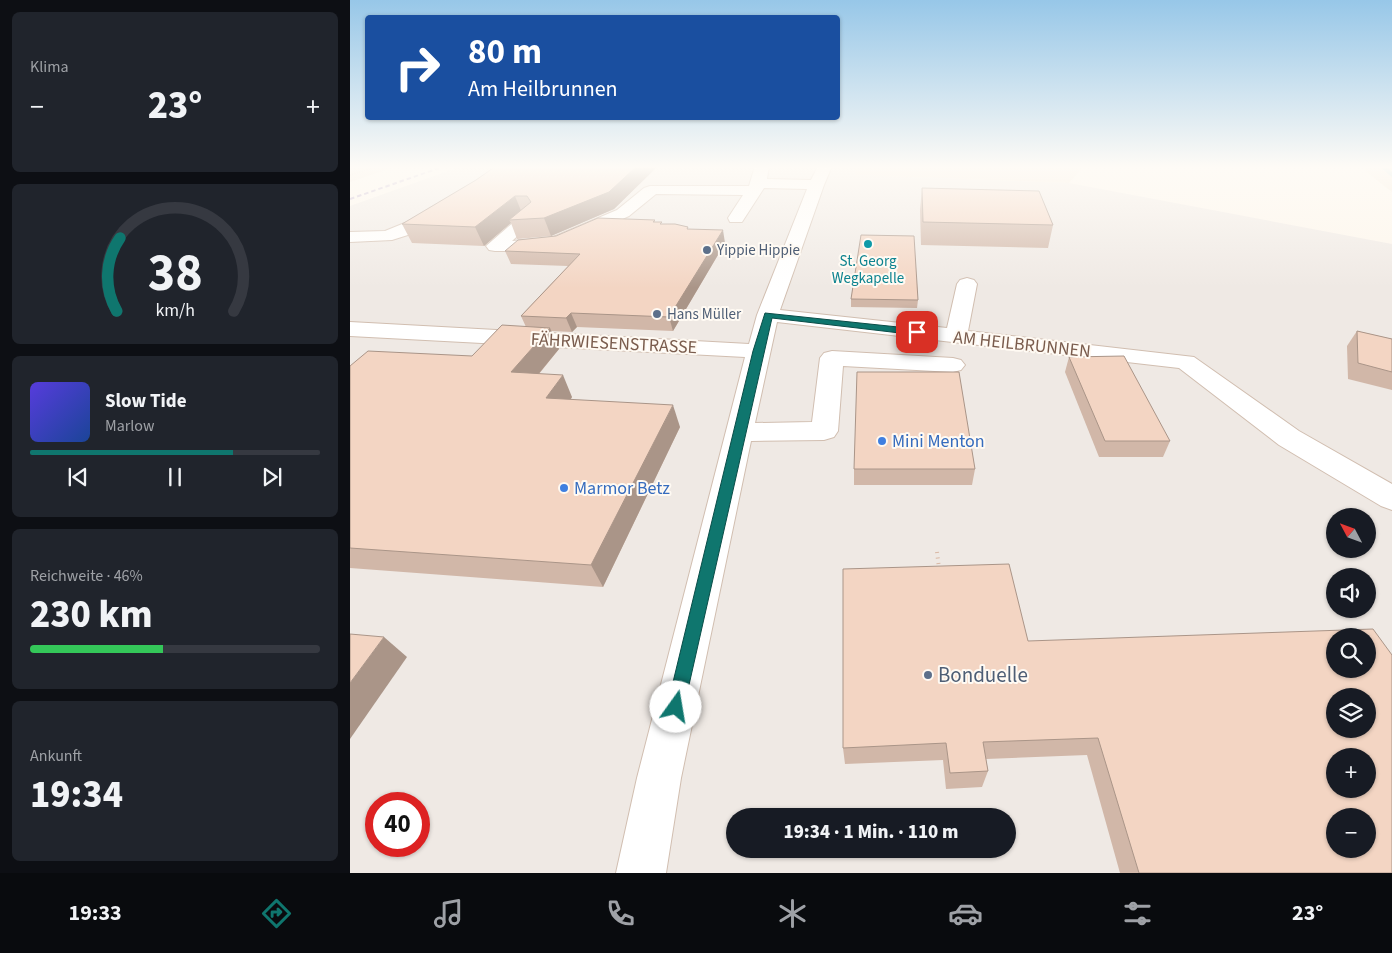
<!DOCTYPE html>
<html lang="de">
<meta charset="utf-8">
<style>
body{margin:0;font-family:"Source Sans 3",sans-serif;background:#20242c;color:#f1f3f6;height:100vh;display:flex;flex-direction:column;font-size:19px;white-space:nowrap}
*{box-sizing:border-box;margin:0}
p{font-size:16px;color:#9ea1a6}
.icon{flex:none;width:28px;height:28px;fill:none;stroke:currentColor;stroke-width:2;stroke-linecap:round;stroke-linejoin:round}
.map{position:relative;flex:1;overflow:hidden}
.side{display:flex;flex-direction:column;gap:12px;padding:12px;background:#0d0f14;width:350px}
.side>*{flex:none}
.guide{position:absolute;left:15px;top:15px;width:475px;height:105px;border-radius:5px;box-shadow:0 1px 4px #0004;background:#1a4fa0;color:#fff;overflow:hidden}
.needle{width:32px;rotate:311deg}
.controls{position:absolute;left:976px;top:508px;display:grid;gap:10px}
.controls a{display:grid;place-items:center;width:50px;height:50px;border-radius:50%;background:#171b24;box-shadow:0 1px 4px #0004;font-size:25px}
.speed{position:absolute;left:15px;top:792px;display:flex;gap:10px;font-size:25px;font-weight:700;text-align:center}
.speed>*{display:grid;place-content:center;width:65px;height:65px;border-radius:50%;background:#171b24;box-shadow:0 1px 4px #0004;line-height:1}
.speed .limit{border:8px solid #d22;background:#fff;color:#111}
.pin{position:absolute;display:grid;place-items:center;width:42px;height:42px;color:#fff;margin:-21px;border-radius:10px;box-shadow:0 2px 8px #0006}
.me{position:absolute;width:55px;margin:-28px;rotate:13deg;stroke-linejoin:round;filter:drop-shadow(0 0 4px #0008)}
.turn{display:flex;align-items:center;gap:18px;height:105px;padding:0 20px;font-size:22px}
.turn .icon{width:65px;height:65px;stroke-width:2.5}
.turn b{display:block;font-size:35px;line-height:42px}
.big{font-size:38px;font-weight:800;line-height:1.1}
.side .tile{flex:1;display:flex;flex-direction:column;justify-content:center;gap:8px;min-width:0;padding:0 18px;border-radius:8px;background:#20242c}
.side .dial{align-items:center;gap:0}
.dial svg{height:130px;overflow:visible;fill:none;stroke:#363941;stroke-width:7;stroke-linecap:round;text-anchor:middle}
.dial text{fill:#f1f3f6;stroke:none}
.song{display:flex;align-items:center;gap:15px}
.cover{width:60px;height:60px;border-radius:8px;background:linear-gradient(135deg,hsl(250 70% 55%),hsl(220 70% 35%))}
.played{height:5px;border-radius:2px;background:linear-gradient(90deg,#0f766e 70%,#363941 70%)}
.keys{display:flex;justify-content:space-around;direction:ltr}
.heat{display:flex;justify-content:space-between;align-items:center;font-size:28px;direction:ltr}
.charge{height:8px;border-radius:4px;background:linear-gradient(90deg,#34c759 46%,#363941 0)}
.trip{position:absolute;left:376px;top:808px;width:290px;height:50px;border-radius:25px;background:#171b24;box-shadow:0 1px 4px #0004;font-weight:800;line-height:50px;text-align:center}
.tab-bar{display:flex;height:80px;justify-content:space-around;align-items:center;background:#090b0e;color:#9ea1a6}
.tab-bar .icon{width:35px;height:35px}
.tab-bar .active{color:#0f766e}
.tab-bar b{font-size:22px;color:#f1f3f6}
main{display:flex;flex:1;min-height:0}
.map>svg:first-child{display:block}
.residential{fill:#f5e8da}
.industrial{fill:#efe9e4;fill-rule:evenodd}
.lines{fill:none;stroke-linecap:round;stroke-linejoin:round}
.stream{fill:#a5d3da;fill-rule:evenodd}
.minor-casing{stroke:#d1beb0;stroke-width:2}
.path-far1{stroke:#d9b8a5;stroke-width:2;stroke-dasharray:0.5 2;stroke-linecap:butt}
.path{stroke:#d9b8a5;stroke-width:4;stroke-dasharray:1 4.5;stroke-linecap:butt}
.minor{fill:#fff;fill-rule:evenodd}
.rail{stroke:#b9a8c9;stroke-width:2;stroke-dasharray:4.5 3;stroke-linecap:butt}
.wall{fill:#d1b7a8}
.shaded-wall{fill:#aa9588}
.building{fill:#f3d5c3;stroke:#aa9588;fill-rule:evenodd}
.route{fill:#0f766e;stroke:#0a4d48}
.culture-dot{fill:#0f9aa8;stroke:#fffaf3;stroke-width:2}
.service-dot{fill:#5c6f8a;stroke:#fffaf3;stroke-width:2}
.shop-dot{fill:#3f7fe0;stroke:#fffaf3;stroke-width:2}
.labels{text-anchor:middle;stroke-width:4;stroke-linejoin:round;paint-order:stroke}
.far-service-label{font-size:15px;fill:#4e5e75;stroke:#fffaf3;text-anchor:start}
.far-culture-label{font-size:15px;fill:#0d838f;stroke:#fffaf3}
.street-label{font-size:18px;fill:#7a5c4d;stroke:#fffaf3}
.shop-label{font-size:18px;fill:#366cbe;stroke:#fffaf3;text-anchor:start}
.near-service-label{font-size:21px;fill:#4e5e75;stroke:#fffaf3;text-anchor:start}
</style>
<main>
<section class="side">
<div class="tile"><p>Klima</p>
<div class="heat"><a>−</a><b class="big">23°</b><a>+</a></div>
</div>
<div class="tile dial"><svg viewBox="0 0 100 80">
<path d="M14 69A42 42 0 1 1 86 69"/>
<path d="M14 69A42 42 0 0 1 16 24" stroke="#0f766e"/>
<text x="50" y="56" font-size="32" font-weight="700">38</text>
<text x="50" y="72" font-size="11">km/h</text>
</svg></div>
<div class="tile">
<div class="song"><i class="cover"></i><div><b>Slow Tide</b><p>Marlow</p></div></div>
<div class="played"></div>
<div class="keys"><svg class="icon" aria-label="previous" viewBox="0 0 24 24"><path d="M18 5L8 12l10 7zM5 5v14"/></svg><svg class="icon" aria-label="pause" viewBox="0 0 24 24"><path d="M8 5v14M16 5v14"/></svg><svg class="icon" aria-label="next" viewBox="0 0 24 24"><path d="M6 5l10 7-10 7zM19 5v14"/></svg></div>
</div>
<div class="tile"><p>Reichweite · 46%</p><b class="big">230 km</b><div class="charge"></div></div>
<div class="tile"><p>Ankunft</p><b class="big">19:34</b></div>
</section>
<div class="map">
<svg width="1042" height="873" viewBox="0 0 1042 873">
<rect width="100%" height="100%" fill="#fdf6ec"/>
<g class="residential">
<path d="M0,166H48L0,182Z"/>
<path d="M502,166H734L719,183L505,175Z"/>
<path d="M1009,166H1042V192Z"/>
</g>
<path class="industrial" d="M112,166H503L506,175L719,183L1042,244V873H0V206ZM985,516H1018V549H985ZM985,576H1018V609H985ZM985,636H1018V669H985ZM985,696H1018V729H985ZM985,756H1018V789H985ZM26,804H69V846H26ZM385,816H658V849H385ZM985,816H1018V849H985Z"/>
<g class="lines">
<path class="stream" d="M1029,166H1036L1042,172V177Z"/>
<g class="minor-casing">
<g id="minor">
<path d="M405,166H419L417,179L461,180L468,166H482L474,185L430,310L597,328L607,284L610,280L617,278L624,280L627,284L618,331L844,357L949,431L1042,484V510L1031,506L929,445L829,368L427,322L405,423L462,422L470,358L474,353L482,351L603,358L611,360L615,365L611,370L603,372L493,366L488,431L484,437L474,440L401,441L331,778L316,873H266L287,778L395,357L0,336V322L399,344L407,315L457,189L414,188L392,222H380L378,218L393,195L306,194L279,216L211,247L186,251H145L139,250L136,246L172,215H184L186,219L162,241L201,238L267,210L294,188L300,186H399Z"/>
<path d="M89,209L95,211L97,214L95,217L61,234L42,240L0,242V232L35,231Z"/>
</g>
</g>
<path class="path-far1" d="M0,175L29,166"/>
<path class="path" d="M587,552L589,568"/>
<use href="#minor" class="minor"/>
<path class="rail" d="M0,199L95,166"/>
</g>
<g class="wall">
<path d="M146,166H308L264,209L201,236L167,239L161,223L134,246L62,243L52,224L126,180Z"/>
<path d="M572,188L703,225L698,248L571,245L570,210Z"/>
<path d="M305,220V222L312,224L338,229L375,243L323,331L227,327L222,332L201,331L209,349L189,374L222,397L221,399L330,427L253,587L0,568V366L122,356L176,327L171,316L218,266L161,264L155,251L206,236Z"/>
<path d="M501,299L568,300L567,308L501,307Z"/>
<path d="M1007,331L1042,339V390L998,379L997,346Z"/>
<path d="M719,357L820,441L813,457H749L715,372Z"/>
<path d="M504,469H625L622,485H504Z"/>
<path d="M678,641L1042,873H770L737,755L636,759L638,771L632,787L596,789L593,760L495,764L493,748Z"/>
</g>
<g class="shaded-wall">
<path d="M287,166H308L264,209L201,236L194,218Z"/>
<path d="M165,196L172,213L159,220L161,223L134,246L125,227Z"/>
<path d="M373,230L375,243L323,331L319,317Z"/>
<path d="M221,313L227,327L222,332L216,318Z"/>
<path d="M200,328L209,349L172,394L161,372Z"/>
<path d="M213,375L222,397L206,420L196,398Z"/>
<path d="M323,405L330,427L253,587L241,565Z"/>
<path d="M34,637L57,657L0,739V683Z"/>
</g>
<g class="building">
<path d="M146,166H287L259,192L194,218L159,220L181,202L177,196H165L125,227L52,224L126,180Z"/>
<path d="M572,188L689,191L703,225L573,222Z"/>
<path d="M248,218L305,220L303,222H312L310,224H325L338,227L337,229L373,230L319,317L221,313L216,318L171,316L230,254L155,251L168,240L206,236Z"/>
<path d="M511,235L564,236L568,300L501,299Z"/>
<path d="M152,325L200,328L161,372L213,375L196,398L323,405L241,565L0,548V366L18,351L122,356Z"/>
<path d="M1007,331L1042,339V372L1008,363Z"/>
<path d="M774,356L820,441H755L719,357Z"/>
<path d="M507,372H609L625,469H504Z"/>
<path d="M659,564L678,641L1023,629L1042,655V873H789L748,738L633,742L638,771L600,773L596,743L493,748V569ZM985,636H1018V669H985ZM985,696H1018V729H985ZM985,756H1018V789H985ZM985,816H1018V849H985Z"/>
<path d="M0,634L34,637L0,683Z"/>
</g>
<linearGradient id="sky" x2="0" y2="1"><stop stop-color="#97c7e8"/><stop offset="0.58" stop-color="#fefbf6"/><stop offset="1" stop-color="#fefbf6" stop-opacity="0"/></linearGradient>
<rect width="1042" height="288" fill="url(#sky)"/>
<path class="route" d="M415,313L567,329L571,332L567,335L422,318L334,707L331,713L326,715L320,713L317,707L403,351Z"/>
<circle class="culture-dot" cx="518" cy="244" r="5"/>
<g class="service-dot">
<circle cx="357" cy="250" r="5"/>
<circle cx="307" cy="314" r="5"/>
<circle cx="578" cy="675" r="5"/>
</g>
<g class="shop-dot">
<circle cx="532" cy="441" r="5"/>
<circle cx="214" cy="488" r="5"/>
</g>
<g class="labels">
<g class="far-service-label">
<text x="367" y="255">Yippie Hippie</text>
<text x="317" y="319">Hans Müller</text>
</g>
<g class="far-culture-label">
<text x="518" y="266">St. Georg<tspan x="518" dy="17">Wegkapelle</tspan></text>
</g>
<g class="street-label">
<text transform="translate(264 343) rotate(3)" y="6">FÄHRWIESENSTRASSE</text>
<text transform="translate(672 344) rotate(6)" y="6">AM HEILBRUNNEN</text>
</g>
<g class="shop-label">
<text x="542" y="447">Mini Menton</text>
<text x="224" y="494">Marmor Betz</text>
</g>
<g class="near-service-label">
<text x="588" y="682">Bonduelle</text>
</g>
</g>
</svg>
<div class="controls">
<a><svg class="needle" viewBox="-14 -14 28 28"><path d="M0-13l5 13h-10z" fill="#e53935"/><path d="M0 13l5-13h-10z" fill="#9ea1a6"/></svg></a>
<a><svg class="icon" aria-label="sound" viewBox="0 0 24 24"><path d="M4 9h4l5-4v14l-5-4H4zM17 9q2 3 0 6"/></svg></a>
<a><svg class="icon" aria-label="search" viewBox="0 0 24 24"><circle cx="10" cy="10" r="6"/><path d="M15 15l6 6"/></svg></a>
<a><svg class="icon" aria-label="layers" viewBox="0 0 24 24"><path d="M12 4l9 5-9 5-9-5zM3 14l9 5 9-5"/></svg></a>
<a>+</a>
<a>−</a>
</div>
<div class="speed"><div class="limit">40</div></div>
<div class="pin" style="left:567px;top:332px;background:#d93025"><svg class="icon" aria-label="arrive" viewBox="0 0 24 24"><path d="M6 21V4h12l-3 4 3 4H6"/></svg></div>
<svg class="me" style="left:326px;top:707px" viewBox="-20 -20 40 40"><circle r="19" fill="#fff"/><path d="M0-13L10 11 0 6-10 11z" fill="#0f766e"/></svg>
<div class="trip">19:34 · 1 Min. · 110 m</div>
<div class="guide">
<div class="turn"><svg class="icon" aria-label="right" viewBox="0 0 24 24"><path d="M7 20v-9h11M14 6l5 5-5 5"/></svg><div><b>80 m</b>Am Heilbrunnen</div></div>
</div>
</div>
</main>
<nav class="tab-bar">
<b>19:33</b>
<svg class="icon active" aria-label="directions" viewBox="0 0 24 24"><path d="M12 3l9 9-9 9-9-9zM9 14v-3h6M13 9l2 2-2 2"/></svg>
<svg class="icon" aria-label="music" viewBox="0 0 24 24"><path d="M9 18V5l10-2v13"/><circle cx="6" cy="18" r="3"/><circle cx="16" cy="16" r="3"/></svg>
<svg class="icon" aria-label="phone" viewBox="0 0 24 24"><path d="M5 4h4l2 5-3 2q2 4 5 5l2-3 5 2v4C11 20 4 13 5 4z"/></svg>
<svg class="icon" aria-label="climate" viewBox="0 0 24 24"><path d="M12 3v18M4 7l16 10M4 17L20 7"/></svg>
<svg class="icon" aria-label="car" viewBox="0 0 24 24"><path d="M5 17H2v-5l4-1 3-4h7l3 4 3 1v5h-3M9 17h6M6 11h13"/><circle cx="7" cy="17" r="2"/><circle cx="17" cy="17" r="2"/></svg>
<svg class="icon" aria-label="filters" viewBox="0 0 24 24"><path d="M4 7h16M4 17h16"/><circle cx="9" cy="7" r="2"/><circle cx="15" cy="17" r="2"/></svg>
<b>23°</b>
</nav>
